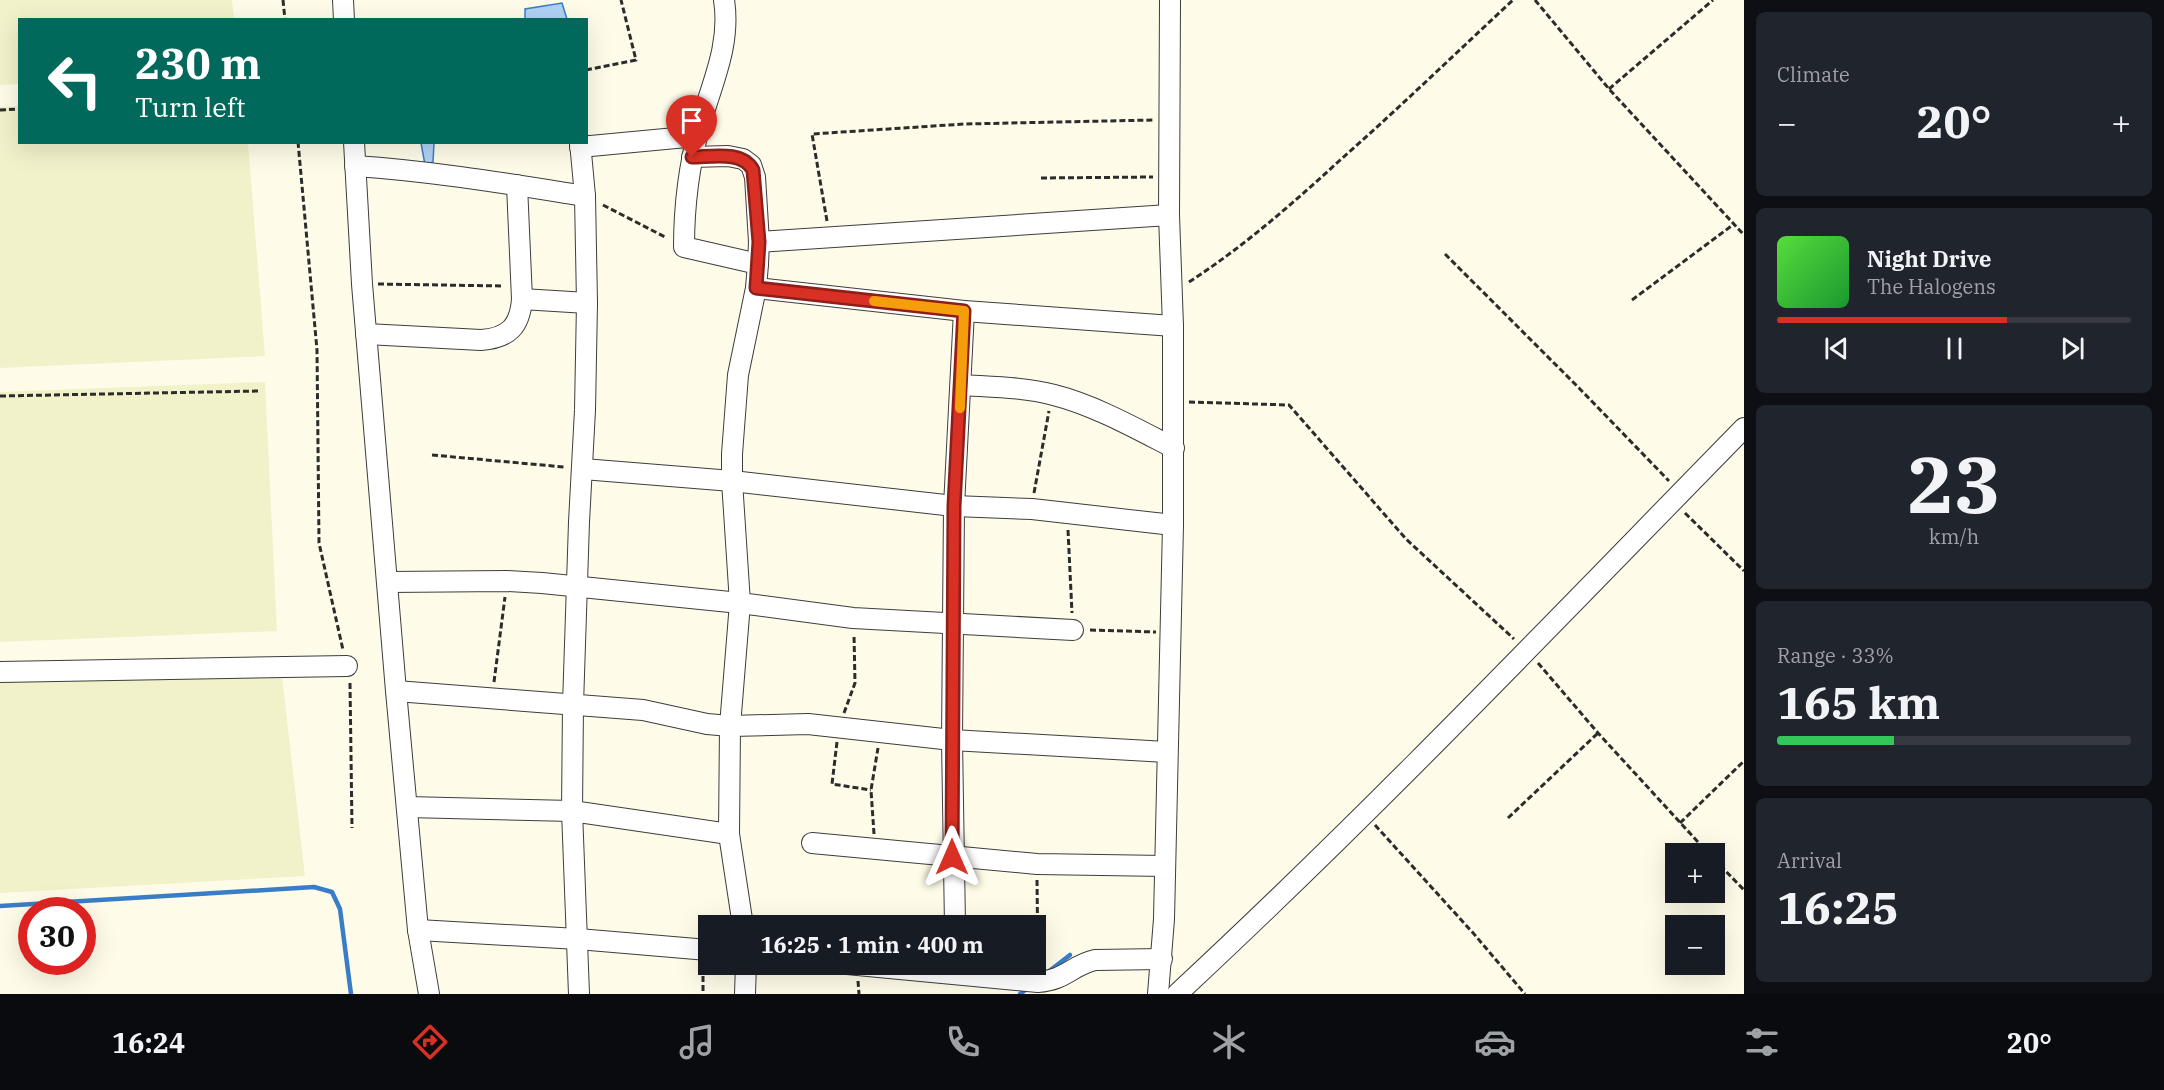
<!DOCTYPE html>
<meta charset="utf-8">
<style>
body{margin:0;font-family:"IBM Plex Serif",serif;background:#20242c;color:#f1f3f6;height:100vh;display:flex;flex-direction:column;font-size:22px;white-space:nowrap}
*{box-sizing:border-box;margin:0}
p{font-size:20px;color:#9ea1a6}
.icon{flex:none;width:33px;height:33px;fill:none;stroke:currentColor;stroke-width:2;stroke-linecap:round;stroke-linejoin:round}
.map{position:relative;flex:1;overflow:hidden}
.side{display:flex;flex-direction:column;gap:12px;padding:12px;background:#0d0f14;width:420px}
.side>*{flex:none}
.hud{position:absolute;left:18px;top:18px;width:570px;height:126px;border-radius:0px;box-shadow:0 6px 24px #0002;background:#00695c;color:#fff;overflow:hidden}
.controls{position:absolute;left:1665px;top:843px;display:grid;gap:12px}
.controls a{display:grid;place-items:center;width:60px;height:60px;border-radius:0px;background:#171b24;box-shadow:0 6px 24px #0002;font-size:30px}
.speed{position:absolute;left:18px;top:897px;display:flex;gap:12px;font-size:30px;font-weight:700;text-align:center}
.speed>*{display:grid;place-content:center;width:78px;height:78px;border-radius:50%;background:#171b24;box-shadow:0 6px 24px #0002;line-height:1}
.speed .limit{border:9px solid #d22;background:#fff;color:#111}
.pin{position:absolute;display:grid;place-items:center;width:51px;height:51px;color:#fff;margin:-62px -26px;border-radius:50% 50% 50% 0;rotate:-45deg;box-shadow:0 0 6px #0007}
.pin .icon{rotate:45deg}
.me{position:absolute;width:66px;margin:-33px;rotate:0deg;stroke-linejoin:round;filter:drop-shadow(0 0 4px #0008)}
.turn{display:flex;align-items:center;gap:21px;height:126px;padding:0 18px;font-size:27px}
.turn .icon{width:78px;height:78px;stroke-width:2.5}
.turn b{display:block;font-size:42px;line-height:51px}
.big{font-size:45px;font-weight:700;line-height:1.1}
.side .tile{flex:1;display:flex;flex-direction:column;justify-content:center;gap:9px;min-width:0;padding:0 21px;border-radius:9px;background:#20242c}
.side .dial{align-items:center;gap:0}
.dial b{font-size:78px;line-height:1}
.song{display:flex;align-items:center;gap:18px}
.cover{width:72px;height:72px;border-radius:9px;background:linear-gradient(135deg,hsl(110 70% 55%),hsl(130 70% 35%))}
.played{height:6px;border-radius:3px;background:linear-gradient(90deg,#d93025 65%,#363941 65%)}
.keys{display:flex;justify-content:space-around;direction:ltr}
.heat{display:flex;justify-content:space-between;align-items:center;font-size:33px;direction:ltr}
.charge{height:9px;border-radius:4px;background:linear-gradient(90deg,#34c759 33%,#363941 0)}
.trip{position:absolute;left:698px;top:915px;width:348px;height:60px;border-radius:0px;background:#171b24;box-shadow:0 6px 24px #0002;font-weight:700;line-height:60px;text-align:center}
.dock{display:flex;height:96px;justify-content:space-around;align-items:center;background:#090b0e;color:#9ea1a6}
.dock .icon{width:42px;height:42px}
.dock .active{color:#d93025}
.dock b{font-size:27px;color:#f1f3f6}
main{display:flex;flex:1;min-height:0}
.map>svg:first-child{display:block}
.farmland{fill:#f1f2ca}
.water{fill:#b0d2f3;stroke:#3a7dc7;stroke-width:1.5}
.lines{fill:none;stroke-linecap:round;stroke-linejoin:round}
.stream{stroke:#3a7dc7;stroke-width:4.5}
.minor-casing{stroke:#3d3d3d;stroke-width:22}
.path{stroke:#2c2c2c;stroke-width:3;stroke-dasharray:6 3;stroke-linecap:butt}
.minor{stroke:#fff;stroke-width:20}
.route-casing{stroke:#8d1f18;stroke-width:15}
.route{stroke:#d93025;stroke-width:10}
.slow{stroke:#f59e0b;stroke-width:10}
</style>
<main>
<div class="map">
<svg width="1744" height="994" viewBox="0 0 1744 994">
<rect width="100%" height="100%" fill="#fefce8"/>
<g class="farmland">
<path d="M0,0H232L234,19L20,20L19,84L0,85Z"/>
<path d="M19,106L20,142L248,143L265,356L0,368V107Z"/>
<path d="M265,382L277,631L0,642V392Z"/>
<path d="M280,659L305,876L0,893V667Z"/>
</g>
<g class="water">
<path d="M562,3L567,19H525V9Z"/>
<path d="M421,143H434L433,162L425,165Z"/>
</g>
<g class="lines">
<g class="stream">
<path d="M0,906L314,887L332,892L340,909L351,994"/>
<path d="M1048,972L1070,955"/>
<path d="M1020,994L1028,988"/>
</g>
<g class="minor-casing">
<g id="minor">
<path d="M343,0L344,20"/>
<path d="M724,0C731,45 712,83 700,125C689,165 684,206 684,247L758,264"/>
<path d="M354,142L362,284L396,691L418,930L429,994"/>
<path d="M580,147L697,136"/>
<path d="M692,157L728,156L743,159L751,165L755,177L759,242L758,264L756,288L738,375L732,454V481L740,603L730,726L729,834L743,926"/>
<path d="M355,166C432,171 509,184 585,196"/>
<path d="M759,242L1169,215"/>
<path d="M756,288L964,311L1173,326"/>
<path d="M522,299L587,303"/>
<path d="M366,334L481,340C509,338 520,326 522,299L517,185"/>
<path d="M961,385C992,387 1024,387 1054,395C1094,405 1137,429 1174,448"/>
<path d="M583,469L732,481L954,506L1032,509L1173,525"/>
<path d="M388,582L507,581L542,583L740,603L853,618L1073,630"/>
<path d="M0,672L347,666"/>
<path d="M396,691L643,710L707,724L730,726L808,724L952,740L1167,752"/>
<path d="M407,807L572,811L729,834"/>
<path d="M812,843L1037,864L1165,866"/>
<path d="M955,926L952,740L954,506L964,311"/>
<path d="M418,930L578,939L708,950"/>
<path d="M847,964L1038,982C1066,980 1072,965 1095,960L1162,959"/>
<path d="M579,994L572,811L573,705L579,522L585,410L587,303L585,196L580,142"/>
<path d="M745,994L746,964"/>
<path d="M1158,994L1164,919L1173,525V326L1169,215L1170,0"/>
<path d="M1177,994C1373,812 1557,619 1744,428"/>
</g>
</g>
<g class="path">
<path d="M283,0L285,20"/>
<path d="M1535,0L1609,89L1744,235"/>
<path d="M586,70L636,60L621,0"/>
<path d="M1609,89L1713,0"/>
<path d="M0,110L20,109"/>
<path d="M298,142L317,350L319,543L343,650"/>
<path d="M1041,178L1153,177"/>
<path d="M603,205L667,238"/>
<path d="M827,221L812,134L964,124L1153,120"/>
<path d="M1445,254L1579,388L1669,481"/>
<path d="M1189,282C1243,247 1291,205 1338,162C1398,109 1455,54 1513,0"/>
<path d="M378,284L504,286"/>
<path d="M1632,300L1734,224"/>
<path d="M0,396L259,391"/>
<path d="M1189,402L1289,405L1406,539L1514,639"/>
<path d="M432,455L564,467"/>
<path d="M1034,493L1049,411"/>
<path d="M1685,513L1744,571"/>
<path d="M1068,530L1072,613"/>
<path d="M1090,630L1156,632"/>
<path d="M1538,663L1598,733L1709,854"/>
<path d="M494,682L505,597"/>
<path d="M350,683L352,828"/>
<path d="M844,713L855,683L854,634"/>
<path d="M837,742L832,784L871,790"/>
<path d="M1508,818L1598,733"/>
<path d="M1680,823L1744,761"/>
<path d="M1375,825L1474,934L1525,994"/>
<path d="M874,834L871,790L878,748"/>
<path d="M1714,859L1744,890"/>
<path d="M1037,880L1038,967"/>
<path d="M703,967V994"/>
<path d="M858,981L859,994"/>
</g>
<use href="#minor" class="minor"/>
</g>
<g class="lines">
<g class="route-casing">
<path id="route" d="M692,157C711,157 742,150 753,170L759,242L756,288L964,311L954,506L952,857"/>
</g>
<use href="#route" class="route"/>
<path class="slow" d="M874,301L964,311L960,408"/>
</g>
</svg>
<div class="controls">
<a>+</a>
<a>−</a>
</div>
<div class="speed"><div class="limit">30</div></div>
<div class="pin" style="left:692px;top:157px;background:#d93025"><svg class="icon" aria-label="arrive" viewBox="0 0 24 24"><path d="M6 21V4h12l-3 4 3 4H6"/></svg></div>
<svg class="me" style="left:952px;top:857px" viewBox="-20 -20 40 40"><path d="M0-17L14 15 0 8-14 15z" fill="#d93025" stroke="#fff" stroke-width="4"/></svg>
<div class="trip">16:25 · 1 min · 400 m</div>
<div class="hud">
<div class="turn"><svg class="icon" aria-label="left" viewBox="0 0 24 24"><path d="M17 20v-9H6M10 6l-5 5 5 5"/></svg><div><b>230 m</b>Turn left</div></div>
</div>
</div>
<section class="side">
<div class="tile"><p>Climate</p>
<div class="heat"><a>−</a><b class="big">20°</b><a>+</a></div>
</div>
<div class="tile">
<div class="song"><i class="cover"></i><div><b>Night Drive</b><p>The Halogens</p></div></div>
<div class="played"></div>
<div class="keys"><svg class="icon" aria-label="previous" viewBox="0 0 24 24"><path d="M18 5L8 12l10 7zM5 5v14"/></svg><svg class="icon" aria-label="pause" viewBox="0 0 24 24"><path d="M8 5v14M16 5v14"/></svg><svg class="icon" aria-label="next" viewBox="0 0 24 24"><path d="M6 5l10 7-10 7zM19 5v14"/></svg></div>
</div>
<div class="tile dial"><b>23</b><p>km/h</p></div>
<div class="tile"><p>Range · 33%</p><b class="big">165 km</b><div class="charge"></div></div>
<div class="tile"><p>Arrival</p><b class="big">16:25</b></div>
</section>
</main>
<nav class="dock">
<b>16:24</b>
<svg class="icon active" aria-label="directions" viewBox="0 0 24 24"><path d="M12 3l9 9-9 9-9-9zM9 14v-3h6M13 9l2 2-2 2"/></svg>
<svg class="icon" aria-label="music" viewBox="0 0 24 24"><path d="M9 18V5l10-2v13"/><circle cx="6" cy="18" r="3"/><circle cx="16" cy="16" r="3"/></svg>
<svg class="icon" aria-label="phone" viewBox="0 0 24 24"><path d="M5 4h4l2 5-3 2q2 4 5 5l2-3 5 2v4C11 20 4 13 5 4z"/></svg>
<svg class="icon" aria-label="climate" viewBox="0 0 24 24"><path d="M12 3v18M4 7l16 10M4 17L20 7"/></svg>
<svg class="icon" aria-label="car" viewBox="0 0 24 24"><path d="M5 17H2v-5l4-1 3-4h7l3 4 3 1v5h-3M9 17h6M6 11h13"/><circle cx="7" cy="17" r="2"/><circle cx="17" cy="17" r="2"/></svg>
<svg class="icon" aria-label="filters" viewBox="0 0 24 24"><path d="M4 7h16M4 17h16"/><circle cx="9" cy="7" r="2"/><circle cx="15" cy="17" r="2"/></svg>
<b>20°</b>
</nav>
